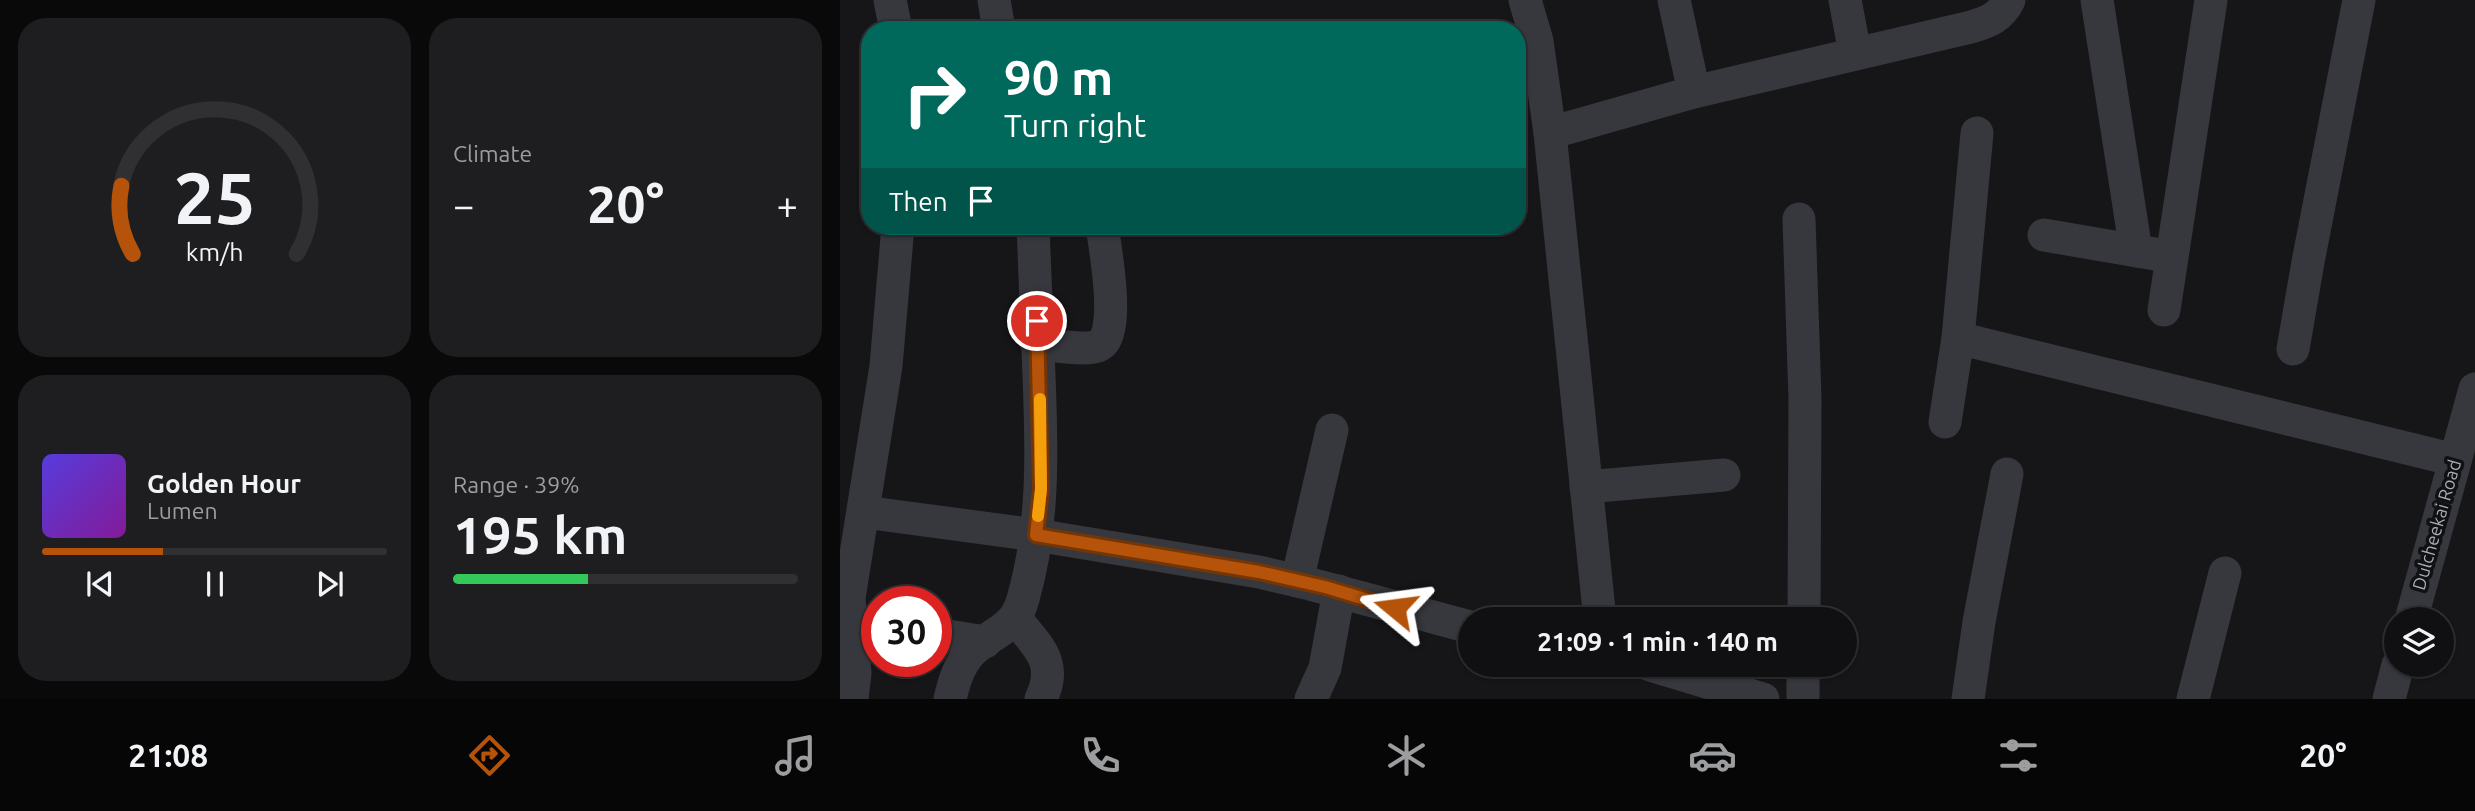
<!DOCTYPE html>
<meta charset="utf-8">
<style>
body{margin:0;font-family:Ubuntu,sans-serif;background:#1e1e20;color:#f1f3f6;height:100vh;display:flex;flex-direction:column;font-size:26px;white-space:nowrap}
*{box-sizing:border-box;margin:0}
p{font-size:23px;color:#9c9d9f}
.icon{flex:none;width:38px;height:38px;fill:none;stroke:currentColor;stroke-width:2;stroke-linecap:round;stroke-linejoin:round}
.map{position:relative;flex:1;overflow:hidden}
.details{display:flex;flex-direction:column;gap:18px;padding:18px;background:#09090a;width:840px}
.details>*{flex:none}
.top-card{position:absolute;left:21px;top:21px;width:665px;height:214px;border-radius:28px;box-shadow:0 2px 5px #0004,0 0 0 2px #303032;background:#00695c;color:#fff;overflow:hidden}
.fabs{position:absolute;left:1544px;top:607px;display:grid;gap:14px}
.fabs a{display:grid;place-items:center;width:70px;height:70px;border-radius:50%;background:#101012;box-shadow:0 2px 5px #0004,0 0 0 2px #303032;font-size:35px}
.speed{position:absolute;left:21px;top:586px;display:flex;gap:14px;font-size:35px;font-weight:700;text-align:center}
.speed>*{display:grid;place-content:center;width:91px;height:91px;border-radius:50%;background:#101012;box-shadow:0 2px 5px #0004,0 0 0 2px #303032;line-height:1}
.speed .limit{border:10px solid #d22;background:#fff;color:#111}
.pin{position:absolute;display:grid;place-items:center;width:60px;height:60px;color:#fff;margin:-30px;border:4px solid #fff;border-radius:50%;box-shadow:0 2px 7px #0007}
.me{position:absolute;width:77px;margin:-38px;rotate:286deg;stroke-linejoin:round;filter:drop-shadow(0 0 5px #0008)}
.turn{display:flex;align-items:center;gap:24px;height:147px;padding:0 28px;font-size:32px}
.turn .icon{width:91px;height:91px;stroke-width:2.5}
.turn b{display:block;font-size:49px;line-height:60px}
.then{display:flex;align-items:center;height:66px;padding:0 28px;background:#0003;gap:14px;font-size:26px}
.big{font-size:52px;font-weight:600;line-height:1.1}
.details .widget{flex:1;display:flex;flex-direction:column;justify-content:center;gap:10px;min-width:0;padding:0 24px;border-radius:28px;background:#1e1e20}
.details .dial{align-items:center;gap:0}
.dial svg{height:182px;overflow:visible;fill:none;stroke:#303032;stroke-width:7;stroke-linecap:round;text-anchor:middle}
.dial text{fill:#f1f3f6;stroke:none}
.song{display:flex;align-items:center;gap:21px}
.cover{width:84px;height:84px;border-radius:10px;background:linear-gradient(135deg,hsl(250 70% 55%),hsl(290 70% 35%))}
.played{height:7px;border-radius:4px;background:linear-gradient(90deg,#b45309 35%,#303032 35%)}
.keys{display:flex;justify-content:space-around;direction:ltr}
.heat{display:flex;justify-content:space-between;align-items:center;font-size:38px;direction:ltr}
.charge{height:10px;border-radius:5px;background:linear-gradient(90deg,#34c759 39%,#303032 0)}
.details .tiles{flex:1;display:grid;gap:18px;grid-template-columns:repeat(2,1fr)}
.trip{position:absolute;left:618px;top:607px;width:399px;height:70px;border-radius:35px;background:#101012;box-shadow:0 2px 5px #0004,0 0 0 2px #303032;font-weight:600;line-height:70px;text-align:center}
.dock{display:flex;height:112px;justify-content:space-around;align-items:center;background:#060607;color:#9c9d9f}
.dock .icon{width:49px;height:49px}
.dock .selected{color:#b45309}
.dock b{font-size:32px;color:#f1f3f6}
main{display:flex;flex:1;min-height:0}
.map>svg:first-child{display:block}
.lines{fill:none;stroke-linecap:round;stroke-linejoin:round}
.minor{stroke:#37383d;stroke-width:33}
.route-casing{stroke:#753606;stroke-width:18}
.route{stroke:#b45309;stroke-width:12}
.slow{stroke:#f59e0b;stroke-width:12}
.labels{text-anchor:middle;stroke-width:7;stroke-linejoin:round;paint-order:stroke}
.street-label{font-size:18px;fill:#a8adb8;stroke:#111113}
</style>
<main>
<section class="details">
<div class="tiles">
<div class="widget dial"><svg viewBox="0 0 100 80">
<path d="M14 69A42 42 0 1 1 86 69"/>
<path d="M14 69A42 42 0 0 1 9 39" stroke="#b45309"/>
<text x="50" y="56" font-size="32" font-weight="700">25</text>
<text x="50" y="72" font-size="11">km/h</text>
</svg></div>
<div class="widget"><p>Climate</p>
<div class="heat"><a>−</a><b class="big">20°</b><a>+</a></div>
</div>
<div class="widget">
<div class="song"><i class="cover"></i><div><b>Golden Hour</b><p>Lumen</p></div></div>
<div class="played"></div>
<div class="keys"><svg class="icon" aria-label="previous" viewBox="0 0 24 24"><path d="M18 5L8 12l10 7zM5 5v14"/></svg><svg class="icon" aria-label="pause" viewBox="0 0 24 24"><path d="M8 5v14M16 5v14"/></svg><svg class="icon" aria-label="next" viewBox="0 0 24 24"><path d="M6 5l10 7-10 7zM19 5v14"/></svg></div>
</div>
<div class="widget"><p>Range · 39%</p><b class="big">195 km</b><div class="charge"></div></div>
</div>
</section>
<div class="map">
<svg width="1635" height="699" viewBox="0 0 1635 699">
<rect width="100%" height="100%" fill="#161618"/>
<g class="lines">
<g class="minor">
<path d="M50,0L56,30"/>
<path d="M154,0L159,30"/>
<path d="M685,0L697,41L710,133L760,620"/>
<path d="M834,0L854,92"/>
<path d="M1005,0L1015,53"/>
<path d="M1257,0L1296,251"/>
<path d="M710,133L854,92L1131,27C1148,22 1161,17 1169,0"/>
<path d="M959,219L965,399L964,620"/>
<path d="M1204,235L1315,254"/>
<path d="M1324,310L1371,0"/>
<path d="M1118,338L1615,460"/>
<path d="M197,344C212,345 244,351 258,346C282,337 265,247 262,226"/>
<path d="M1453,349L1468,262L1519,0"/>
<path d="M1105,422L1118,338L1137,133"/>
<path d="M746,487L884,475"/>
<path d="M24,512L196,535L419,572L470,584L630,627"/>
<path d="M457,581L492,430"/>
<path d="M175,618C197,646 219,662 201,699"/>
<path d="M1571,620L1635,389"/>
<path d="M96,634L145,642"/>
<path d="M810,665L923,699"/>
<path d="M12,699L15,673L9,598L46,366L58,226"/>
<path d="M110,699C114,682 119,664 132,651C152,632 175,630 183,599C204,526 202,451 199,376C197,326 195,276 193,226"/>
<path d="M471,699L485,668L499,591"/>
<path d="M963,699V665"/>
<path d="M1128,699L1139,622L1167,474"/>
<path d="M1353,699L1385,573"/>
<path d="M1549,699L1558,665"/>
</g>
</g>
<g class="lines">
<g class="route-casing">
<path id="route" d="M197,321L201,489L196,535L419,572L485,587L555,608"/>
</g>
<use href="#route" class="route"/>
<path class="slow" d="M198,516L201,489L200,399"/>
</g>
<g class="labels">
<g class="street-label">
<text transform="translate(1597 525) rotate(-74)" y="6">Dulcheekai Road</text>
</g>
</g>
</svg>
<div class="fabs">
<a><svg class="icon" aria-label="layers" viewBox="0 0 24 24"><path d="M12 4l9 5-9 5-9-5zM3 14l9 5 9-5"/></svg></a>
</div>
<div class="speed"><div class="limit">30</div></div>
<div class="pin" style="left:197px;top:321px;background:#d93025"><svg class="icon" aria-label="arrive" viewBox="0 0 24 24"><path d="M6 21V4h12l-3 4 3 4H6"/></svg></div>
<svg class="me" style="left:555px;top:608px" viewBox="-20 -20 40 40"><path d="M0-17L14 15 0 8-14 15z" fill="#b45309" stroke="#fff" stroke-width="4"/></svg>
<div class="trip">21:09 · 1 min · 140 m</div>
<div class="top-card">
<div class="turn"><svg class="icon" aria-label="right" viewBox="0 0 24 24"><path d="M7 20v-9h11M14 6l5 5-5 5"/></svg><div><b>90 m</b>Turn right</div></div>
<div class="then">Then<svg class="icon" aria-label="arrive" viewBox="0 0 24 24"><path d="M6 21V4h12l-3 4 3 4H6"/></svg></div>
</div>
</div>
</main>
<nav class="dock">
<b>21:08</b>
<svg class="icon selected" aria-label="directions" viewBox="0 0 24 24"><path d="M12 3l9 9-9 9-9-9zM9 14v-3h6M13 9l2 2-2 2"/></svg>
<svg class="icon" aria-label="music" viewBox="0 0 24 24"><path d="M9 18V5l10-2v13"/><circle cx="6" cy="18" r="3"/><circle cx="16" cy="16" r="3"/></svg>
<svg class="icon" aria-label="phone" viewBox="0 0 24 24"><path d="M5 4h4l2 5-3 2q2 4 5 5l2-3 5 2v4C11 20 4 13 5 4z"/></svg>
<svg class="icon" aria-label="climate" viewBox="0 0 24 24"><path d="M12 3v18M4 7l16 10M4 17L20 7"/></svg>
<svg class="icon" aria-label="car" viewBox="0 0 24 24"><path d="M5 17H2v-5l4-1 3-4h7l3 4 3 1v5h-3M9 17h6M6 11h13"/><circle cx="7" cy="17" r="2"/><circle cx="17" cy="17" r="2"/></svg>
<svg class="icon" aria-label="filters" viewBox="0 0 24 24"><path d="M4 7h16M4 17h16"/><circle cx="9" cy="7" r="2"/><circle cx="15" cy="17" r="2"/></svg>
<b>20°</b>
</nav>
